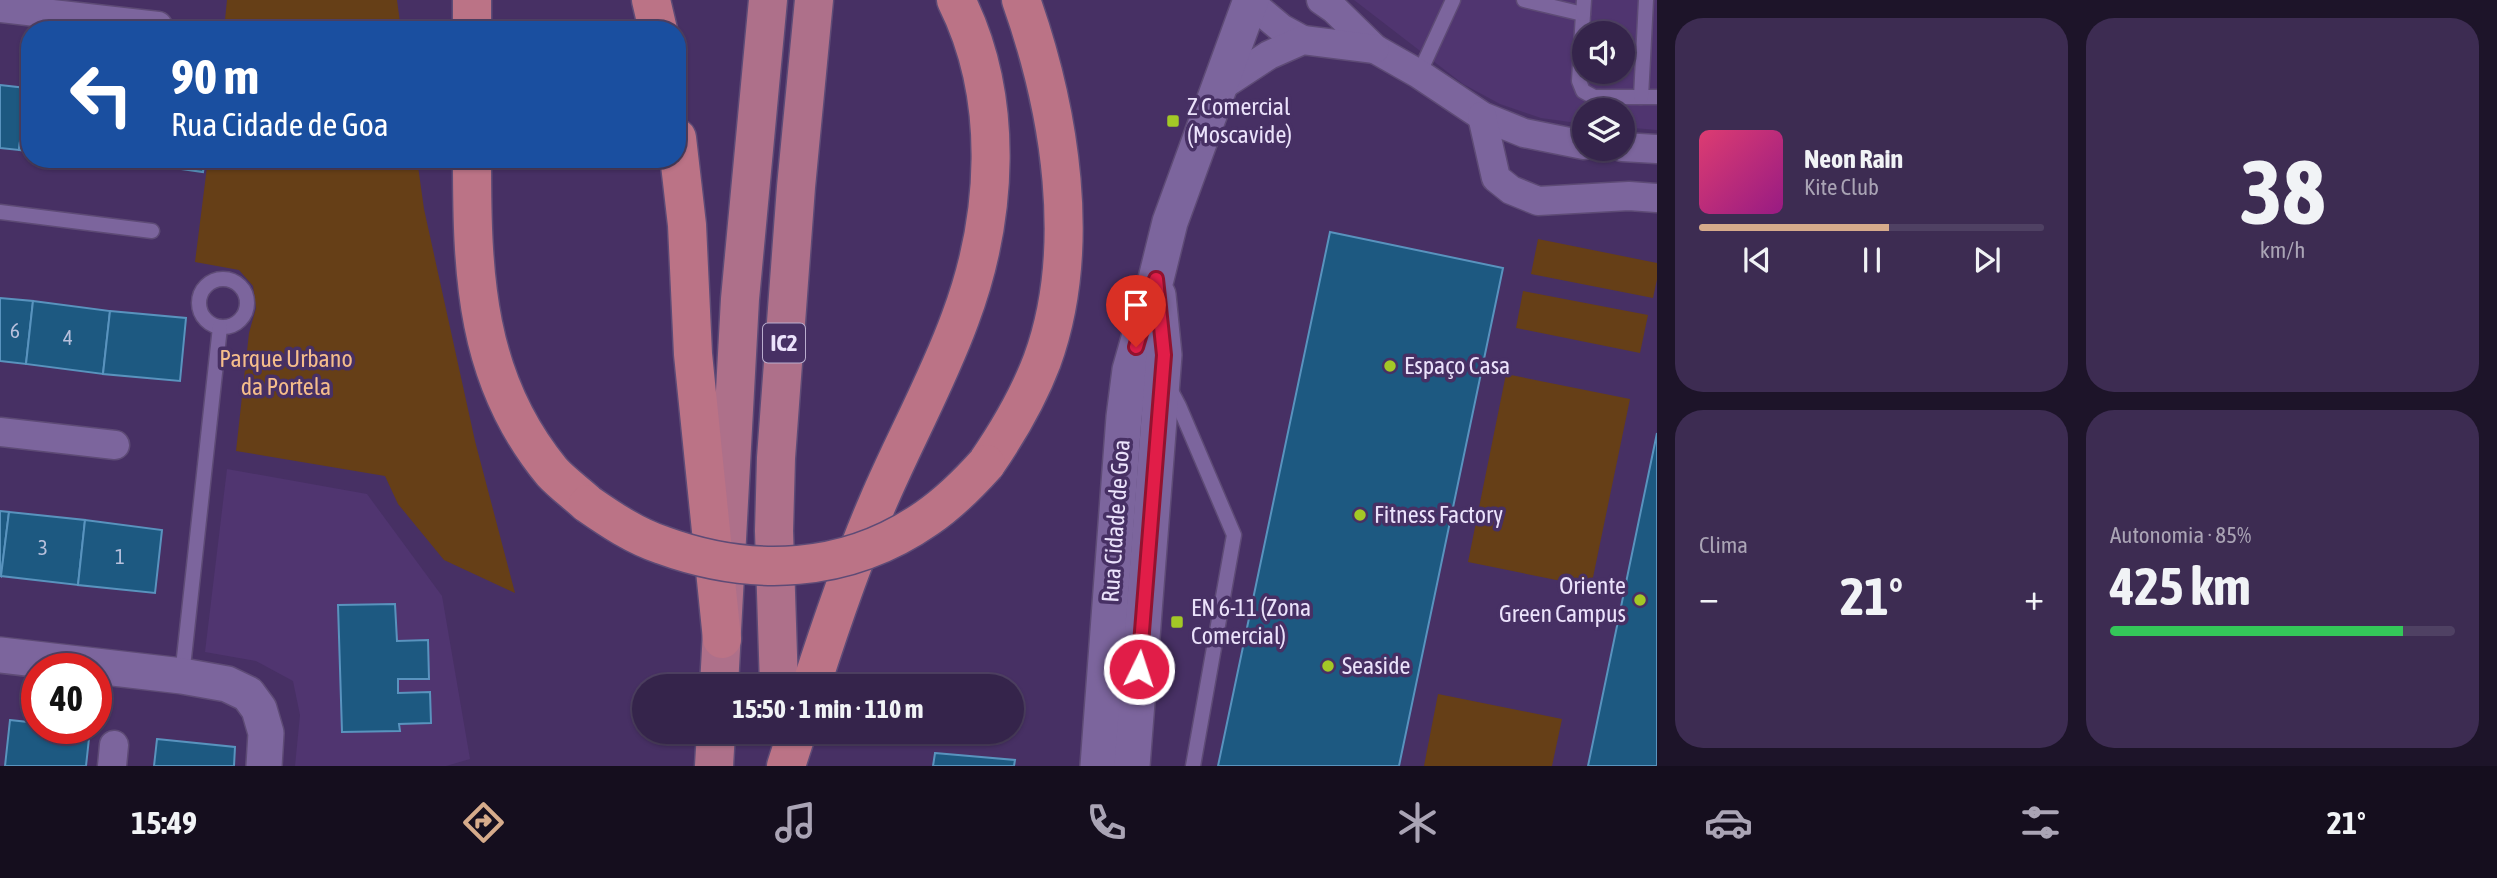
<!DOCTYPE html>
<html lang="pt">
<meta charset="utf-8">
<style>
body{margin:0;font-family:"Asap Condensed",sans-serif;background:#3d2c52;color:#f1f3f6;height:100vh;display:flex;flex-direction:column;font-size:26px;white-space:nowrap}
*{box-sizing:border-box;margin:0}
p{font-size:23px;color:#aaa4b5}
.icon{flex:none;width:38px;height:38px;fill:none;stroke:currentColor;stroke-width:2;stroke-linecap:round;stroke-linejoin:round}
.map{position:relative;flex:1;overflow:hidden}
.sheet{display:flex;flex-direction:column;gap:18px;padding:18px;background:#1d1429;width:840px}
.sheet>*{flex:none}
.banner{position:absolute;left:21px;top:21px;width:665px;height:147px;border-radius:28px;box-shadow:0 2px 5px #0004,0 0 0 2px #4f4163;background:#1a4fa0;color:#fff;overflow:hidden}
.fabs{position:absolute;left:1572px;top:21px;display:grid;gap:14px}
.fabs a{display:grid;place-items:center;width:63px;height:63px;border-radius:50%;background:#35244b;box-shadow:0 2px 5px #0004,0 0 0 2px #4f4163;font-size:35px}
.speed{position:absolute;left:21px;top:653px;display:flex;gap:14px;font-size:35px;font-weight:700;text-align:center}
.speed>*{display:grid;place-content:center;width:91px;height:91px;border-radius:50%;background:#35244b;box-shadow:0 2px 5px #0004,0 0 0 2px #4f4163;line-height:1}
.speed .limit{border:10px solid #d22;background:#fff;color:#111}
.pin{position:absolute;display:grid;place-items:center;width:60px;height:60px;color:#fff;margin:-72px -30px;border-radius:50% 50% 50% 0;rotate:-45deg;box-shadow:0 0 7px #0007}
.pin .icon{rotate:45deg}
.me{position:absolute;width:77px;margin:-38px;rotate:4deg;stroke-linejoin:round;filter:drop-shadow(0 0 5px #0008)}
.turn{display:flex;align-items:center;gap:24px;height:147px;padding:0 35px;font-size:32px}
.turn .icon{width:91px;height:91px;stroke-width:2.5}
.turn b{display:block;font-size:49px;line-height:60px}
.big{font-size:52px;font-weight:700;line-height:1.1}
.sheet .card{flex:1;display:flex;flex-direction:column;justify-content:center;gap:10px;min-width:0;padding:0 24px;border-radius:28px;background:#3d2c52}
.sheet .dial{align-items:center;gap:0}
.dial b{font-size:91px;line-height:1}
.song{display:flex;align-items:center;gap:21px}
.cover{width:84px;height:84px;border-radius:10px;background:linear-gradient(135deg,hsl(340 70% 55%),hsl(310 70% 35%))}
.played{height:7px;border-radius:4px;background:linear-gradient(90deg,#d6ab8b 55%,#4f4163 55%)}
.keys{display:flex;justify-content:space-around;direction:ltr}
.heat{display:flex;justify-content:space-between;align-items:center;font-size:38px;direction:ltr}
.charge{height:10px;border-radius:5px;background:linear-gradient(90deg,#34c759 85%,#4f4163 0)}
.sheet .tiles{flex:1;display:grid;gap:18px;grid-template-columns:repeat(2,1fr)}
.trip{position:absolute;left:632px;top:674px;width:392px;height:70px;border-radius:35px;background:#35244b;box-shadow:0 2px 5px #0004,0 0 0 2px #4f4163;font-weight:700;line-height:70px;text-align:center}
.tab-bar{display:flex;height:112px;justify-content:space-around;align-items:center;background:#150e1e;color:#aaa4b5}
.tab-bar .icon{width:49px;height:49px}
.tab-bar .current{color:#d6ab8b}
.tab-bar b{font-size:32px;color:#f1f3f6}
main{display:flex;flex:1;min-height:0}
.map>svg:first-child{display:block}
.built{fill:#503570;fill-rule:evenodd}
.green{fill:#663f17}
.building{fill:#1d5981;stroke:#5993be;stroke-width:2}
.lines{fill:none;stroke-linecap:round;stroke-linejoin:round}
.service-casing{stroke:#5e4b76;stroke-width:17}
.minor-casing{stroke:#5e4b76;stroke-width:31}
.tertiary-casing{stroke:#5e4b76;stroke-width:38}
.trunk-casing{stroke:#5e4b76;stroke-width:41}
.motorway-casing{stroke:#5e4b76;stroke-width:41}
.service{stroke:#7c659d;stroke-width:14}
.minor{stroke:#7c659d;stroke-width:28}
.tertiary{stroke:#7c659d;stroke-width:35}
.trunk{stroke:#ae708a;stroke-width:38}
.motorway{stroke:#bb7386;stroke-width:38}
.motorway-bridge-casing{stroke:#5e4b76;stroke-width:41;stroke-linecap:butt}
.motorway-bridge{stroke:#bb7386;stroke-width:38}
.route-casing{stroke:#92132f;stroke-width:18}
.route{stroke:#e11d48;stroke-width:12}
.poi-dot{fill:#a3c826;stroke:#473064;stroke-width:2.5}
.labels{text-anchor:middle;stroke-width:7;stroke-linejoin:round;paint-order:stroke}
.number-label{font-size:21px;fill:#b8c0dc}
.shield{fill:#473064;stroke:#baadce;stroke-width:2}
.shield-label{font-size:23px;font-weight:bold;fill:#ebe2fb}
.poi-label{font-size:24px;fill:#ebe2fb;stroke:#473064;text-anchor:start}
.park-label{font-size:24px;fill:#f5bd8b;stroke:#473064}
.street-label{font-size:24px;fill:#ebe2fb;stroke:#473064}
</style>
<main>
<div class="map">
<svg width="1657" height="766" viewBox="0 0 1657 766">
<rect width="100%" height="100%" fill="#473064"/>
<g class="built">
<path d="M1354,0H1657V130L1622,127V110H1584V124L1541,118L1500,104L1463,84ZM1584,33H1622V72H1584Z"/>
<path d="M227,469L367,494L442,596L470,759L446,766H295L300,715L293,681L256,661L205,652Z"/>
</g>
<g class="green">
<path d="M227,0H397L401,30H224Z"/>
<path d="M208,159H417L424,209L475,441L515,593L444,560L398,504L385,476L236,451L249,333L256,308L253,286L239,270L195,262Z"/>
<path d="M1538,239L1657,263V279L1653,298L1531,274Z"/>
<path d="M1523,291L1648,315L1640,353L1516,328Z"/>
<path d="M1506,374L1630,399L1591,587L1468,562Z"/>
<path d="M1438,694L1562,719L1552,766H1424Z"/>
</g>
<g class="building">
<path d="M0,85L26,88L19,150L0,148Z"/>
<path d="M26,88H30V152L19,150Z"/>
<path d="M111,159H205L203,172Z"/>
<path d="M1330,232L1503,268L1399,766H1218Z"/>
<path d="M0,298L33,301L26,364L0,361Z"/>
<path d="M33,301L110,311L103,374L26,364Z"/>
<path d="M110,311L186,318L180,381L103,374Z"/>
<path d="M1657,433V766H1588Z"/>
<path d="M0,511L9,512L1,576L0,575Z"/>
<path d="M9,512L85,520L78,585L1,576Z"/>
<path d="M85,520L162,530L155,593L78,585Z"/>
<path d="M395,604L397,641L428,640L429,679H398V693L430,692L431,723L399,724L400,731L342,732L338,605Z"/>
<path d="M10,720L37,723V728L90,729L86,766H5Z"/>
<path d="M157,739L235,747L234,766H154Z"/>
<path d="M935,753L1015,760L1014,766H933Z"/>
</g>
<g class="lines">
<g class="service-casing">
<g id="service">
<path d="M1524,0L1583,14L1579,81L1583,91L1594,97H1657"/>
<path d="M1583,14L1584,0"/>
<path d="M1419,74L1453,0"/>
<path d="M1641,97L1646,0"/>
<path d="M0,212L152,231"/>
<circle cx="223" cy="303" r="24"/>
<path d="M1170,389L1179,406L1234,535L1193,766"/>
<path d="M182,676L220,327"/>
</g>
</g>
<g class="minor-casing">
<g id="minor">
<path d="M1321,0L1334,9L1375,49L1419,74L1482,116L1524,133L1584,145"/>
<path d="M1250,2L1281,28L1303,40"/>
<path d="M0,8L158,26"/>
<path d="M1217,89L1269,55L1303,40L1375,49"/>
<path d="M1482,116L1496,178L1511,190L1538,201L1629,196L1657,198"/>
<path d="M1622,147L1657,149"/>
<path d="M0,432L115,445"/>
<path d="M112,766L114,745"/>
</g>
</g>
<g class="tertiary-casing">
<g id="tertiary">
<path d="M0,655L182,676L227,684L248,694L259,709L266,733L264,766"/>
<path d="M1098,766L1124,417L1130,370L1156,279L1170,222L1251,0"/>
<path d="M1132,766L1164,355L1158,295"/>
</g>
</g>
<g class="trunk-casing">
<g id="trunk">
<path d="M719,686L740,299L768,0"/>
<path d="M779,686L774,531L776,458L796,187L814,0"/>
<path d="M714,766L716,732"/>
</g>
</g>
<g class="motorway-casing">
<g id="motorway">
<path d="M472,0V30"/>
<path d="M651,0L658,30"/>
<path d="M677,138L687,225L693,354L722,639"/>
<path d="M472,159C472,274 475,379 552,472C562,483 576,493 588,504"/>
<path d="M986,464C1008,432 1028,398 1042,361C1083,249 1060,110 1021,0"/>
<path d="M811,686C831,624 852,562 878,502C904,441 937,382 960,319C998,218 1005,98 956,0"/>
<path d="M786,766L797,732"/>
</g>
</g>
<use href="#service" class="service"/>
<use href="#minor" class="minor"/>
<use href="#tertiary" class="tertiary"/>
<use href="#trunk" class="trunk"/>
<use href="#motorway" class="motorway"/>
<g class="motorway-bridge-casing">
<path id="motorway-bridge" d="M588,504C611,520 635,536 662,545C752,578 847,574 927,518C949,503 968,484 986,464"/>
</g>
<use href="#motorway-bridge" class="motorway-bridge"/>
</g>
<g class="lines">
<g class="route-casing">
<path id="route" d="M1136,347L1156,279L1164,355L1139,669"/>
</g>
<use href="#route" class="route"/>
</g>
<g class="poi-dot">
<rect x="1166" y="114" width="14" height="14" rx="3.5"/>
<circle cx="1390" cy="366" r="7"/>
<circle cx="1360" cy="515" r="7"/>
<circle cx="1640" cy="600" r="7"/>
<rect x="1170" y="615" width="14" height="14" rx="3.5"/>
<circle cx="1328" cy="666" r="7"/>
</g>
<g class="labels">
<g class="number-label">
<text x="15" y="338">6</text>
<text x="68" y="345">4</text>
<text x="43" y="555">3</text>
<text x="120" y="564">1</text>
</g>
<rect class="shield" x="763" y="323.5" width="42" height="39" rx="5"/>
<g class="shield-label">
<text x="784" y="351">IC2</text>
</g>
<g class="poi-label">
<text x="1187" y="115">Z Comercial<tspan x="1187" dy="28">(Moscavide)</tspan></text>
<text x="1404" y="374">Espaço Casa</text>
<text x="1374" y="523">Fitness Factory</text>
<text x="1626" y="594" text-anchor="end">Oriente<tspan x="1626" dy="28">Green Campus</tspan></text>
<text x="1191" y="616">EN 6-11 (Zona<tspan x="1191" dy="28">Comercial)</tspan></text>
<text x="1342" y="674">Seaside</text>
</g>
<g class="park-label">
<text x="286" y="367">Parque Urbano<tspan x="286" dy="28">da Portela</tspan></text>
</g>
<g class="street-label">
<text transform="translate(1116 521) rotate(-86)" y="8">Rua Cidade de Goa</text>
</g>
</g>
</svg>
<div class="fabs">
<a><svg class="icon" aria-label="sound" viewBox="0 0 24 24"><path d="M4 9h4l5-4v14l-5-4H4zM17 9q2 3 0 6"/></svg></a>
<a><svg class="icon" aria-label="layers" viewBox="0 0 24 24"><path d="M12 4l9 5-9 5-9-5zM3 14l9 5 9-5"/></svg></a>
</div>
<div class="speed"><div class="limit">40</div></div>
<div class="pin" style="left:1136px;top:347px;background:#d93025"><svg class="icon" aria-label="arrive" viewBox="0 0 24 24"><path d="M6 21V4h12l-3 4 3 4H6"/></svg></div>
<svg class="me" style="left:1139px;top:669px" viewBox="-20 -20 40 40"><circle r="17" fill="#e11d48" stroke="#fff" stroke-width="3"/><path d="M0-11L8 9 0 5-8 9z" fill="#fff"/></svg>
<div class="trip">15:50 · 1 min · 110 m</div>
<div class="banner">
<div class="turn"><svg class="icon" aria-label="left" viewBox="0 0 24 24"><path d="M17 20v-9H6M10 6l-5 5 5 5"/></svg><div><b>90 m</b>Rua Cidade de Goa</div></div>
</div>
</div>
<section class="sheet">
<div class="tiles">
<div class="card">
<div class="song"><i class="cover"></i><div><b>Neon Rain</b><p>Kite Club</p></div></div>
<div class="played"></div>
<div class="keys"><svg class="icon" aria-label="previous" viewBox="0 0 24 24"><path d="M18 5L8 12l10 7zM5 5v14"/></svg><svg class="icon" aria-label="pause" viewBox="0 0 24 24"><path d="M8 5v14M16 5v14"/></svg><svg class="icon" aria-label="next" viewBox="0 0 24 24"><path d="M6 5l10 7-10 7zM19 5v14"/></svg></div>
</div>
<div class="card dial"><b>38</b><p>km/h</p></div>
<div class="card"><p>Clima</p>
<div class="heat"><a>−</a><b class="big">21°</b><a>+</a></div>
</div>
<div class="card"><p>Autonomia · 85%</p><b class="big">425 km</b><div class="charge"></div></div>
</div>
</section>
</main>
<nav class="tab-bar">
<b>15:49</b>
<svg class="icon current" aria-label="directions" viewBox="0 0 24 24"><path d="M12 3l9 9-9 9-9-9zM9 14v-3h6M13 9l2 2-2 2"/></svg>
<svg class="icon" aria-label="music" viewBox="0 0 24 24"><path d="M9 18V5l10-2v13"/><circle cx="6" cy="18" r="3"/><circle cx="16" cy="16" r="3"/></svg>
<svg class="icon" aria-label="phone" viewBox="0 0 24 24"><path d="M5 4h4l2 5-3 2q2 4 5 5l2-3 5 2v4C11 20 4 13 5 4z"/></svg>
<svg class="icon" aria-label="climate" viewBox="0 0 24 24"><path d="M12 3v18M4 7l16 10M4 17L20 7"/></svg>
<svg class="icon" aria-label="car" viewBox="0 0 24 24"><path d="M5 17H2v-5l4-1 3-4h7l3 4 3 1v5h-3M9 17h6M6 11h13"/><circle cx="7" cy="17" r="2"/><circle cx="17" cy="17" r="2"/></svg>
<svg class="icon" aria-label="filters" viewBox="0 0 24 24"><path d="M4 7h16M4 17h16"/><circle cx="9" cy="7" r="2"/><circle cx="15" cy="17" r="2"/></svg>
<b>21°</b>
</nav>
